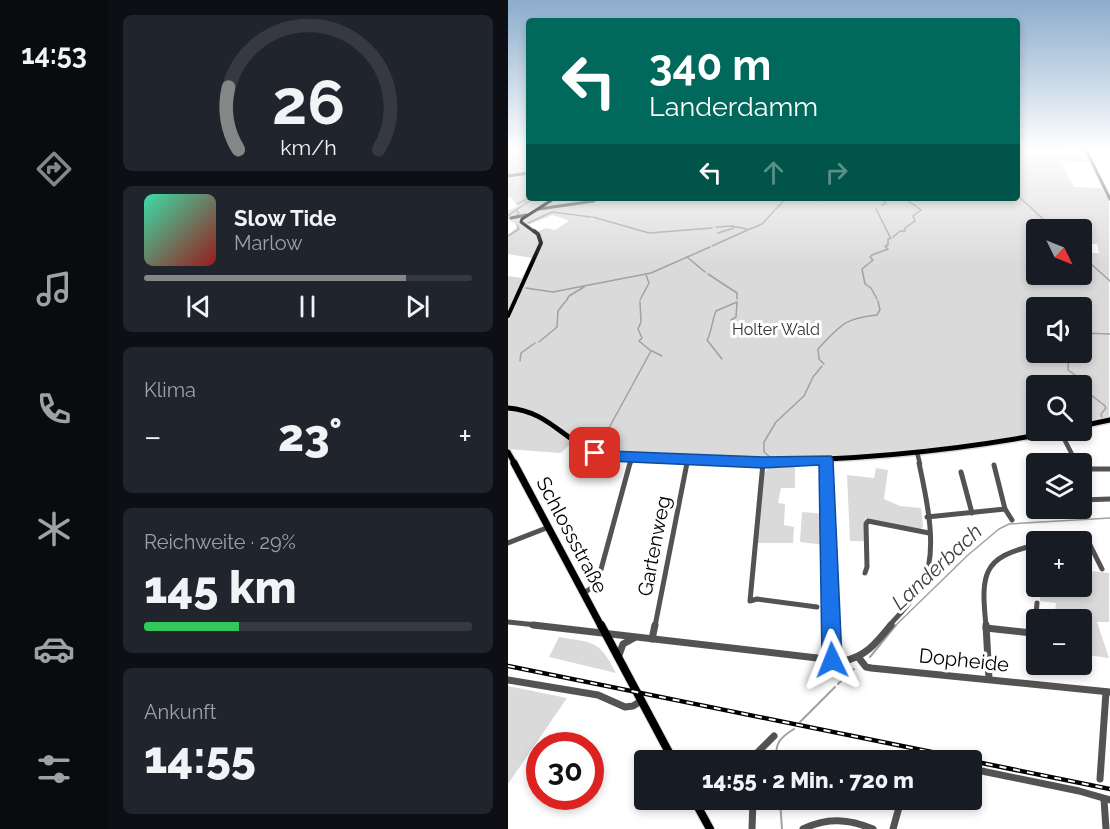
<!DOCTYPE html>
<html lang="de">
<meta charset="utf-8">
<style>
body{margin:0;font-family:Raleway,sans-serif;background:#20242c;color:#f1f3f6;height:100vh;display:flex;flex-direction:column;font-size:22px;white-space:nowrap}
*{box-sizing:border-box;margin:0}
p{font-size:20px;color:#9ea1a6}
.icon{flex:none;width:33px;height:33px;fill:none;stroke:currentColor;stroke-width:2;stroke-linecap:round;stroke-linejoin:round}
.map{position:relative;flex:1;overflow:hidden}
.drawer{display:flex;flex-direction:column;gap:15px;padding:15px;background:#0d0f14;width:400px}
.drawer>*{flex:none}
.top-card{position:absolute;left:18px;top:18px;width:494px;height:183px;border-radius:6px;box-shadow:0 3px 9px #0003;background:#00695c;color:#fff;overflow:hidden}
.needle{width:39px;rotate:133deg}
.tools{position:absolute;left:518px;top:219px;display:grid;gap:12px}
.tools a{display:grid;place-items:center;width:66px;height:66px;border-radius:6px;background:#171b24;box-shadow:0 3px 9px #0003;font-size:30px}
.speed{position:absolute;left:18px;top:732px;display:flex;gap:12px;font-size:30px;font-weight:700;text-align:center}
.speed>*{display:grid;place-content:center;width:78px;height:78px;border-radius:50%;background:#171b24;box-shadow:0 3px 9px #0003;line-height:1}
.speed .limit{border:9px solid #d22;background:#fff;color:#111}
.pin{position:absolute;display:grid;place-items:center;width:51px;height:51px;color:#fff;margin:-26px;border-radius:12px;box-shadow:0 3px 9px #0006}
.me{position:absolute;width:66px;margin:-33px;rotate:358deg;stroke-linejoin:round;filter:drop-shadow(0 0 4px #0008)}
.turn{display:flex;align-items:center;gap:21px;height:126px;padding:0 24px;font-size:27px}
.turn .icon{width:78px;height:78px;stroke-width:2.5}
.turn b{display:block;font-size:42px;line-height:51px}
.lanes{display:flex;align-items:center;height:57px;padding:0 24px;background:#0003;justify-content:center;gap:30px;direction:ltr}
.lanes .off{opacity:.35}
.big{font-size:45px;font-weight:800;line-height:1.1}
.drawer .card{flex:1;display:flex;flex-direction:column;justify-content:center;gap:9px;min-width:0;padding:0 21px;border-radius:9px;background:#20242c}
.drawer .dial{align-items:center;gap:0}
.dial svg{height:156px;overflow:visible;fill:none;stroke:#363941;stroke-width:7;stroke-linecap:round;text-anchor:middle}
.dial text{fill:#f1f3f6;stroke:none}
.song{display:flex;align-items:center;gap:18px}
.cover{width:72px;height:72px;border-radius:9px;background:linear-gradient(135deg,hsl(160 70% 55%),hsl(0 70% 35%))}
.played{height:6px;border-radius:3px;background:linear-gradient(90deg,#858687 80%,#363941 80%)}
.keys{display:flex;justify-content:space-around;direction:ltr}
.heat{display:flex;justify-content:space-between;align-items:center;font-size:33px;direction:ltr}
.charge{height:9px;border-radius:4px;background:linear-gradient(90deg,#34c759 29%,#363941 0)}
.trip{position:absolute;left:126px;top:750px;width:348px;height:60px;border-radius:6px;background:#171b24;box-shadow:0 3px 9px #0003;font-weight:800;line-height:60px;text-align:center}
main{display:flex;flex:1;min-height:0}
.dock{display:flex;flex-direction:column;width:108px;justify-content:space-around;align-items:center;background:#090b0e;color:#9ea1a6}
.dock .icon{width:42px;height:42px}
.dock .on{color:#858687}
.dock b{font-size:27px;color:#f1f3f6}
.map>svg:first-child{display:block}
.green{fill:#dadada;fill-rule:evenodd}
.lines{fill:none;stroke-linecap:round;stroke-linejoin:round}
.stream-far1{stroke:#a1a1a1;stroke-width:1.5}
.stream{stroke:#a1a1a1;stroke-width:2}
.major-far4-casing{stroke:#dbdbdb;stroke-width:4.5}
.major-far3-casing{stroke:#dbdbdb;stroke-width:5}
.major-far2-casing{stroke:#dbdbdb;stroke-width:8}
.major-far1-casing{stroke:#dbdbdb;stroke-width:9}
.major-casing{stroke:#dbdbdb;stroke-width:10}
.minor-far3{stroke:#535353;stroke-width:3}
.minor-far2{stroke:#535353;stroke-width:4.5}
.minor-far1{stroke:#535353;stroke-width:5}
.minor{stroke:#535353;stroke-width:7}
.major-far4{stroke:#000;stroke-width:3}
.major-far3{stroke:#000;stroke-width:4}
.major-far2{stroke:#000;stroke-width:5}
.major-far1{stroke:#000;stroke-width:7}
.major{stroke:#000;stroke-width:8}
.rail-casing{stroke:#000;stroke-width:4.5}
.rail{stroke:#fff;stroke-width:2;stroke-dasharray:7;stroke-linecap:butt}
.route{fill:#1a73e8;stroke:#114b97;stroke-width:1.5}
.labels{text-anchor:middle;stroke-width:6;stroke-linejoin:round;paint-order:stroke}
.park-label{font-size:16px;fill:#313131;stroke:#fff}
.near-street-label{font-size:20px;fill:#000;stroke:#fff}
.near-water-label{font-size:21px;font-style:italic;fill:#424242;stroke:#fff}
</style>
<main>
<nav class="dock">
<b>14:53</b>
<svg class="icon on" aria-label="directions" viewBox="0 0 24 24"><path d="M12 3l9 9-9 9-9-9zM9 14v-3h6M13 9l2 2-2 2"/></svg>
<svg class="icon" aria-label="music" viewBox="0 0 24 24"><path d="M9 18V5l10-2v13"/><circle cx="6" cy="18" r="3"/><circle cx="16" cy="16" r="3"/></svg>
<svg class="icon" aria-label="phone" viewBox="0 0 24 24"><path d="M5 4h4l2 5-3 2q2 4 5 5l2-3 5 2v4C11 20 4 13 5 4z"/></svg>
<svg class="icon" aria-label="climate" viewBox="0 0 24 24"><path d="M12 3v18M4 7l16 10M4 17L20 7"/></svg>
<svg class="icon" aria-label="car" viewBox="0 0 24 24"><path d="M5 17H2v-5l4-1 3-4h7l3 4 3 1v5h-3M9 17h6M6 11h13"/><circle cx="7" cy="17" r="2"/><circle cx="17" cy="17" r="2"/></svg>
<svg class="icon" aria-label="filters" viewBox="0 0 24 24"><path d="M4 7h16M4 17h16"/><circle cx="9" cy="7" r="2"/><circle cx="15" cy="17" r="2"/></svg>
</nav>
<section class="drawer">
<div class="card dial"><svg viewBox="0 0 100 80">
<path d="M14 69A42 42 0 1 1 86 69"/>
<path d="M14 69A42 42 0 0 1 9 37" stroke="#858687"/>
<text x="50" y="56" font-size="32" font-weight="700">26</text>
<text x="50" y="72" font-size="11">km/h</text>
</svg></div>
<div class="card">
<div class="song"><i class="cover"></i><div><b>Slow Tide</b><p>Marlow</p></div></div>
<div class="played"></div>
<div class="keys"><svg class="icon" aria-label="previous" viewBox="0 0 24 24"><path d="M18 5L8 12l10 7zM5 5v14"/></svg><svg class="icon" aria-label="pause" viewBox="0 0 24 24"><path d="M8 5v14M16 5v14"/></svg><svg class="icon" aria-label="next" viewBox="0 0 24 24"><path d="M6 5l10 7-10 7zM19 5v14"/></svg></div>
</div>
<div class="card"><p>Klima</p>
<div class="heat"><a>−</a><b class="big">23°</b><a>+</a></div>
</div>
<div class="card"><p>Reichweite · 29%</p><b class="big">145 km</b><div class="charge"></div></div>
<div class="card"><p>Ankunft</p><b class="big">14:55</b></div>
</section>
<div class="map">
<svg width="602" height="829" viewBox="0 0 602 829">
<rect width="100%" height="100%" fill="#fff"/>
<g class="green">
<path d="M0,150H21V198H68L73,203L91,198H508L509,150H554L562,155L581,158L583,162L551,161L566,187L594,188L601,200V419L573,424V386H528V430L535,431L449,446L275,460L102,454L89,451L66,440L53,453L0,449V276L14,278L24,258L0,254V235L10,226L0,219V211L10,206L3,197L0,198ZM45,215L61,221L47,230L38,228L30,231L20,225ZM528,230H573V244H589L591,253H573V274H528ZM528,308H573V352H528Z"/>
<path d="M287,466V488H273L270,503L277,504L276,525L286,527L285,543H249L256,473L262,467Z"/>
<path d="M368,468L380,470L376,499L392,506L413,508L415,527L411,530L357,518V541H342L339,475L366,478Z"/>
<path d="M294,512L317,514L318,545L292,542Z"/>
<path d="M573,570L601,573V622H589L601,658L573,654V620L546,619L548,603L532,601L533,587L573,586Z"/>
<path d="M51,637C87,643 91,640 108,673L41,657Z"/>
<path d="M0,686L59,698L0,784Z"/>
</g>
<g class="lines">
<g class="stream-far1">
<path d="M508,194L547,230"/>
<path d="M347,198L349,200"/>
<path d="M373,198L378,203L374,205"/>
<path d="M403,198L401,202L408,206"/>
<path d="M309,201L312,198"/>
<path d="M9,204L21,198"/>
<path d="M268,209L278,198"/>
<path d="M368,209L382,237"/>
<path d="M9,215L11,213L8,210L26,198"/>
<path d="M0,216L8,210"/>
<path d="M85,217L141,233L204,228"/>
<path d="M20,223L44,212L83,217"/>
<path d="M208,227L224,226L239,229"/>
<path d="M245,228L254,224L267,210"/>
<path d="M210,233L226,228"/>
<path d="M0,236L11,229L9,225"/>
<path d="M385,237L392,231H397V228L407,221L405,216L413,210L409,207"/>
<path d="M204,246L244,228"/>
<path d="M573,255L602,281"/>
<path d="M179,257L197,272"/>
<path d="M200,274L229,293V299"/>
<path d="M18,288L45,292L143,273L202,247"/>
<path d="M369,299L363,288L357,284L354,269L365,260L362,257L364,255L380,249L377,246L380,245V239L383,238"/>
<path d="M132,300L141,283L138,275"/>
<path d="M58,301L61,296L76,287"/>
<path d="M223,320L228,317L229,303"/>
<path d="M573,333L602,334"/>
<path d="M31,342L49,327L50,311L57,302"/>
<path d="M144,351L154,356"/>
<path d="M561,352L560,370L574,380L575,389L596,405L598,408L593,414L594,418"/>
<path d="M214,359L199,340C203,335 204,320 208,311L229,302"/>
<path d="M12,361L13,353L27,343"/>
<path d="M316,364L311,359L310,349C332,326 336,318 369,315L372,310L370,301"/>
<path d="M90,448L143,351L131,341L134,338L130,329L133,322L132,302"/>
<path d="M262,457L256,452V442L268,422L296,396L305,377L314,366"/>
<path d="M387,626L460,555L491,529L501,524L602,518"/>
</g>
<g class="stream">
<path d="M362,657L388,625"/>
<path d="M330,684L346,669"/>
<path d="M292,722L327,687"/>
<path d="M270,760C265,744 273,737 286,729"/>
<path d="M272,800L274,829"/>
</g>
<g class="major-far4-casing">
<path id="major-far4" d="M28,233L13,222L14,219L47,198"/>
</g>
<g class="major-far3-casing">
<path id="major-far3" d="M0,316L33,243L30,234L26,231"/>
</g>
<g class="major-far2-casing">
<g id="major-far2">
<path d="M0,408C47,412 57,448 101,455C136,461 171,460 206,460C324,463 440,453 556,430"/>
<path d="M573,426L602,420"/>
<path d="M0,452L7,464"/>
</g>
</g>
<g class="major-far1-casing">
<path id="major-far1" d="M6,463L93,626"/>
</g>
<g class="major-casing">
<g id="major">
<path d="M93,625L165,760"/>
<path d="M186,800L202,829"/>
</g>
</g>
<g class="minor-far3">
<path d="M578,150L602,199"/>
<path d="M0,176L21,173"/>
<path d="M31,209L86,201"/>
<path d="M3,218L18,215"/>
</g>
<g class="minor-far2">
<path d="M552,431L569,464"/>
<path d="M409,452L412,464"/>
<path d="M318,460V464"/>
<path d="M122,464L124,457"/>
<path d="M179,464L180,459"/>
<path d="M255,464V462"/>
<path d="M530,464L533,459L566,458"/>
</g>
<g class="minor-far1">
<path d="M255,463L242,601L249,599L309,607"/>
<path d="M318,463L323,626"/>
<path d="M573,469H602"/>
<path d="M453,472L464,513"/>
<path d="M573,500L602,499"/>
<path d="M497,509L504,520"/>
<path d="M419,517L497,509L486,465"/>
<path d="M573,542L579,539L594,569"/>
<path d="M0,543L41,527"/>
<path d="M357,573L359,567L358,524L360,521L421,533"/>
<path d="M76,593L89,584L122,463"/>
<path d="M0,622L38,626"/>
<path d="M147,626L179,463"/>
<path d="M381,626C393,612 407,599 415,582C431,551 418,496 411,463"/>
<path d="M478,626C473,575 473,557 528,545"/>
<path d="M527,626L529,603"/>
</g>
<g class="minor">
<path d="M25,625L335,661C358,657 369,642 383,625"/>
<path d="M323,625L324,660"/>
<path d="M478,625L481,679"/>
<path d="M478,628L524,633L527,625"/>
<path d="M144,639L147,625"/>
<path d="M111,655L115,644L126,638"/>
<path d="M351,658L358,667L363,668L602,692"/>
<path d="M0,680L90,695L117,707L125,706L133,701"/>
<path d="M245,760V757L266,736"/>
<path d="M404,760L405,757L422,760"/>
<path d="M464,769L571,791L602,800"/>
<path d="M592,779L598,692"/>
<path d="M596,799L598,829"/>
<path d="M244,829L245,800"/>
<path d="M295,829C319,817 341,819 365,829"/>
<path d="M385,829L393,800"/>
</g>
<use href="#major-far4" class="major-far4"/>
<use href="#major-far3" class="major-far3"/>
<use href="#major-far2" class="major-far2"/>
<use href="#major-far1" class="major-far1"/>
<use href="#major" class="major"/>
<g class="rail-casing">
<g id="rail">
<path d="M0,666L463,760"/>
<path d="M464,761L602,789"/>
</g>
</g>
<use href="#rail" class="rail"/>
</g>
<linearGradient id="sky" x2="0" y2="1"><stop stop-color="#8baccc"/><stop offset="0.56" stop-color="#fff"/><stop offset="1" stop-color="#fff" stop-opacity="0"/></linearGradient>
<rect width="602" height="266" fill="url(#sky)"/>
<path class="route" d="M87,448L101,451L255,457L323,456L325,460L334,660L331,666L324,669L317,666L314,660L311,465L255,468L101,461L82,457L80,453Z"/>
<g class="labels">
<g class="park-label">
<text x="268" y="335">Holter Wald</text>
</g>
<g class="near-street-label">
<text transform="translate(64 535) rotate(62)" y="7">Schlossstraße</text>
<text transform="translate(146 546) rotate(-79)" y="7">Gartenweg</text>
<text transform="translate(456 660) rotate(6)" y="7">Dopheide</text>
</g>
<g class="near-water-label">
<text transform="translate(429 567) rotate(-43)" y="7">Landerbach</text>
</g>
</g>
</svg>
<div class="tools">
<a><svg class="needle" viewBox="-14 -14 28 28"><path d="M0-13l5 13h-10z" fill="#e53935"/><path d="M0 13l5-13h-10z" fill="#9ea1a6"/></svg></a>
<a><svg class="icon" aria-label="sound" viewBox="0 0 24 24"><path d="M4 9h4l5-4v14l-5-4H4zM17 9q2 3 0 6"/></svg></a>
<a><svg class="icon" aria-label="search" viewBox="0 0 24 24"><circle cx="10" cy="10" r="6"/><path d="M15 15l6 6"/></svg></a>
<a><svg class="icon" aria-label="layers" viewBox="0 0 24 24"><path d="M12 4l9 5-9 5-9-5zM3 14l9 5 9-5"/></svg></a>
<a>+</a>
<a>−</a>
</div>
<div class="speed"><div class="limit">30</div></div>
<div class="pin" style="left:87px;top:453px;background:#d93025"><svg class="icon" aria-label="arrive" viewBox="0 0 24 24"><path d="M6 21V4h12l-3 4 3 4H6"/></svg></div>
<svg class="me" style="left:324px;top:660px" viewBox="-20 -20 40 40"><path d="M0-17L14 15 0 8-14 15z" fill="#1a73e8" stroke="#fff" stroke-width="4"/></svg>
<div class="trip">14:55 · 2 Min. · 720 m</div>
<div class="top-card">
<div class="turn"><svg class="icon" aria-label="left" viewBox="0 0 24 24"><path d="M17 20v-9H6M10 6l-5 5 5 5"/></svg><div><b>340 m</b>Landerdamm</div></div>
<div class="lanes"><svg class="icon" aria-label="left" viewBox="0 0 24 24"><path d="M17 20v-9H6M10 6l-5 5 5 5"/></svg><svg class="icon off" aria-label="ahead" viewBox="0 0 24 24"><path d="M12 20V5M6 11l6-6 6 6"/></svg><svg class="icon off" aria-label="right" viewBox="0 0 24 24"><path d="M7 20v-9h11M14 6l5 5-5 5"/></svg></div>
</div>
</div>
</main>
